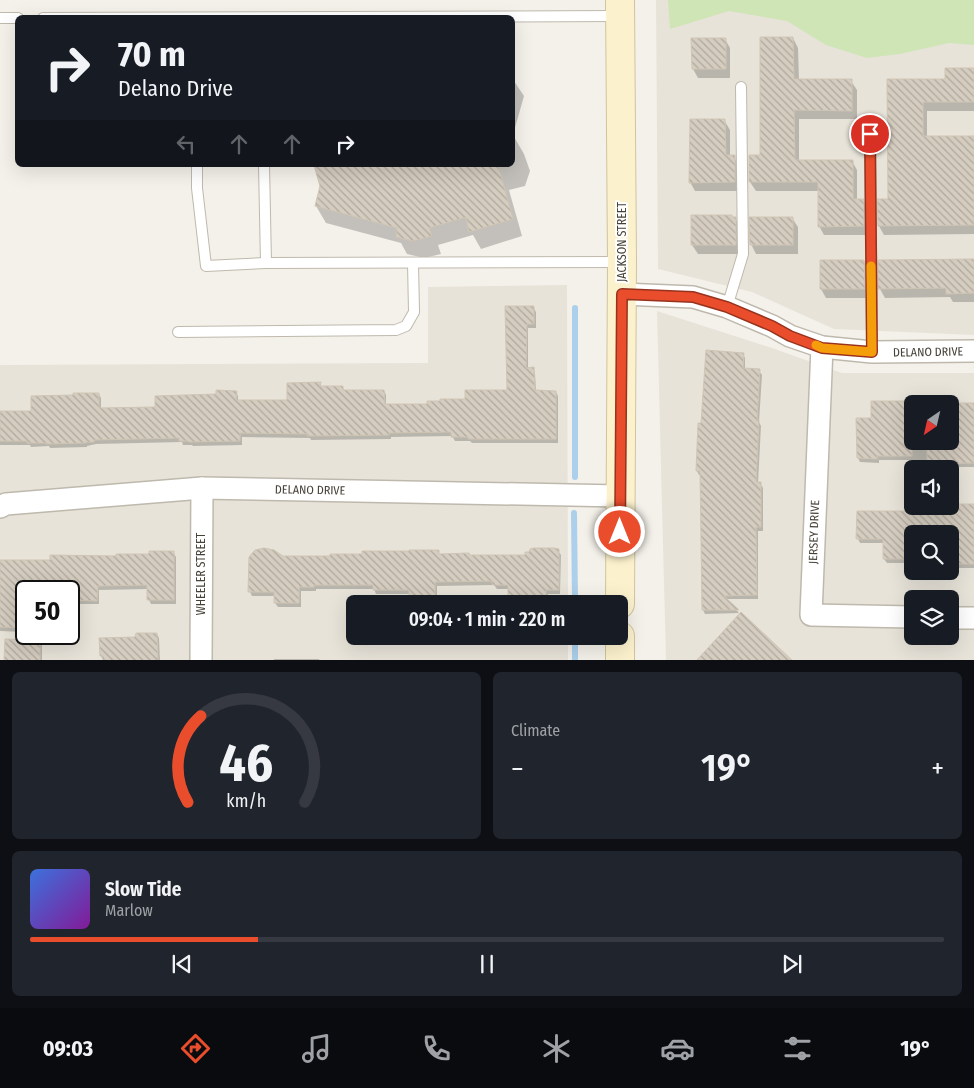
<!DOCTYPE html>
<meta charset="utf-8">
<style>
body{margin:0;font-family:"Fira Sans Condensed",sans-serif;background:#20242c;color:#f1f3f6;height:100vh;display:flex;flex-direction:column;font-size:19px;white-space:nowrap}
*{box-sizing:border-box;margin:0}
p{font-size:16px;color:#9ea1a6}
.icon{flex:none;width:28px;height:28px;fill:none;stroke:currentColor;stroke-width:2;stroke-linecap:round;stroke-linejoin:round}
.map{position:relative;height:660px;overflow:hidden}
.details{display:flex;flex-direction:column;gap:12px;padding:12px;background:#0d0f14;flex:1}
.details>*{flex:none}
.hud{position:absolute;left:15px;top:15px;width:500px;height:152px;border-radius:8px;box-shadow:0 5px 20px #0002;background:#171b24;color:#f1f3f6;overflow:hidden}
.needle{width:32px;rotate:214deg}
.fabs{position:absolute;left:904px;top:395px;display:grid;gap:10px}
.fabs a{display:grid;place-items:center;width:55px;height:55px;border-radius:8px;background:#171b24;box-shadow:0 5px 20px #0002;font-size:25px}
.speed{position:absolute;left:15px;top:580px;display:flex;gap:10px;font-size:25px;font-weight:700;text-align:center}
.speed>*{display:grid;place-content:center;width:65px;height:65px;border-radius:50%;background:#171b24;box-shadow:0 5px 20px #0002;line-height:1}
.speed .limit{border:2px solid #111;border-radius:8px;background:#fff;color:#111}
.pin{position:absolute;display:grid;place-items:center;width:42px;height:42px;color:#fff;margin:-21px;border:2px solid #fff;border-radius:50%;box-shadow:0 1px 5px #0007}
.me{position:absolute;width:55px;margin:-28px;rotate:0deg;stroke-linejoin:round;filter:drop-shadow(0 0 4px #0008)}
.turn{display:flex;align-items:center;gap:18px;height:105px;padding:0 20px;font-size:22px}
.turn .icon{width:65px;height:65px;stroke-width:2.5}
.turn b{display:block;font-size:35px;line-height:42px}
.lanes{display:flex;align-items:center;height:48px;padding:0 20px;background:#0003;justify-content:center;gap:25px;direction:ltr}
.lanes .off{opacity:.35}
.big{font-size:38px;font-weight:600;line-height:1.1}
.details .widget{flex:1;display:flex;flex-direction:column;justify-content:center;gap:8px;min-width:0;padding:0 18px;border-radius:8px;background:#20242c}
.details .dial{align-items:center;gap:0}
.dial svg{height:130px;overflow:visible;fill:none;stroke:#363941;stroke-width:7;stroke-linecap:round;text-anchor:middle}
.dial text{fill:#f1f3f6;stroke:none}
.song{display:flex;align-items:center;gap:15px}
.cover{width:60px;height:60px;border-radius:8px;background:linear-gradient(135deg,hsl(220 70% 55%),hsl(290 70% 35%))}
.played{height:5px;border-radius:2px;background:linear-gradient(90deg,#e94d2c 25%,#363941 25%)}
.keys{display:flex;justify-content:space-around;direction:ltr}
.heat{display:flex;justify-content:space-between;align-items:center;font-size:28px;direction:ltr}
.details .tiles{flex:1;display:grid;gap:12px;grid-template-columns:1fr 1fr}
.widget:last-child{grid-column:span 2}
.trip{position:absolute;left:346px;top:595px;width:282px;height:50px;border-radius:8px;background:#171b24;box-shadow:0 5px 20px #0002;font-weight:600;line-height:50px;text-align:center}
.dock{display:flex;height:80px;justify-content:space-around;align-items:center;background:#090b0e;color:#9ea1a6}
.dock .icon{width:35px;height:35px}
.dock .on{color:#e94d2c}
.dock b{font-size:22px;color:#f1f3f6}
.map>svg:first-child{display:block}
.residential{fill:#e7e3d9;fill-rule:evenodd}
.green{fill:#cfe5b6}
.shadow{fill:#0003}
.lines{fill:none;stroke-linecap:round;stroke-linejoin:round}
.stream{stroke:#acd0eb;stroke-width:6}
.building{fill:url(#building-back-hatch);stroke:#cfc5b4}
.service-casing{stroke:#bfb9ad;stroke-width:12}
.minor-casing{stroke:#bfb9ad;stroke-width:24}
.secondary-casing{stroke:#d0c49d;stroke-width:30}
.service{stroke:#fff;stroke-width:10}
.minor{stroke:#fff;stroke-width:21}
.secondary{stroke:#fbf1cd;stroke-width:28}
.route-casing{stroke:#97321d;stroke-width:12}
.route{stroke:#e94d2c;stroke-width:9}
.slow{stroke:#f59e0b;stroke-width:9}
.labels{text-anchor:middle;stroke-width:4;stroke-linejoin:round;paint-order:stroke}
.street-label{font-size:12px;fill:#474239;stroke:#fff}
</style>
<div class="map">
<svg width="974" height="661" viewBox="0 0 974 661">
<defs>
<pattern id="building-back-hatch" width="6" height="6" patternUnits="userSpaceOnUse" patternTransform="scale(1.25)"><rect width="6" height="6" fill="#d5cdc0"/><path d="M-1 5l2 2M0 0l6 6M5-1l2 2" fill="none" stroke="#afa89d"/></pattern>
</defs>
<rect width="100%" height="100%" fill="#f4f1ea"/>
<g class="residential">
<path d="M656,0H974V335L834,329L752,292L658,269Z"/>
<path d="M567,285L568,604H355V636H568V660H0V365L428,363V287ZM26,591H69V634H26Z"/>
<path d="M657,311L772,348L842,373H974V660H666ZM912,404H950V441H912ZM912,469H950V506H912ZM912,534H950V571H912ZM912,599H950V636H912Z"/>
</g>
<path class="green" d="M668,0H974V45L949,43L900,54L867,58L826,45L787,21L729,11L670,29Z"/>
<g class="shadow">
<path d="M793,38L798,48L799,80L851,81L857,90V119H799V161H852L857,170V200H863L868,209V235H824L819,226V191H756L750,182L761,157Z"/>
<path d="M693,39H725L730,48V78H698L693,69Z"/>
<path d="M974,68V111H927V138L974,137V234L884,235L879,226L889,200L888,80H947Z"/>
<path d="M512,78L524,96L513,135L524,154L530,171L525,186L509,190L522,236L481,249L473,235L438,245L441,254L424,258L407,254L401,243L326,223L316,206L321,186L315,165H512Z"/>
<path d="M724,120L730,130V157H734L739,166L740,191H695L690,182Z"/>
<path d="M732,218H735L740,227L741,254H698L692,245Z"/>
<path d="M792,218L798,227V254H756L751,244Z"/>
<path d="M821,261H864L869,270V298H826L821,289Z"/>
<path d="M974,261V302H953L950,297L885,298L880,289Z"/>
<path d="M507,307H533L536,312V328H528V369H533L535,373L536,392H556L558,396V443H472L470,441H455L452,436L391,437V439L311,440L310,438L242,437V445L193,446L192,445H183L182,442L96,444L87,446V447L50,448L49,446L31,447L30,445H0V412H32L99,394L101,398V409H156L236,392L238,396V401L289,402L320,384L322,388L342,387L345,391H384L386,395V405H428L466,400L508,391Z"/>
<path d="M743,354L745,358V370L759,371L762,375L759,422L761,426L758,483H760L763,488V531H758V599H726L739,613L705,614L703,610L701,475H699L697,471L702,424Z"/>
<path d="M873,402H912V441H950V436H952L974,404V467H931L929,460H879V463L860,462L858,458V419H873Z"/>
<path d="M950,505H974V568H956L954,563V536H950V534H912V563H887L884,559V543H860L858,539L929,512L950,506Z"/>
<path d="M438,551L440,555L470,556H526L558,551L561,555L560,594H548V604H512L510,600L509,589H497L494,585L437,586V601H413L410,594H376L374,589H316V591H301V607H278L275,603V596H252L250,592L282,557L331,558Z"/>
<path d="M173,552L176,557V604H151L149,600V589L99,590V604H69V591H26V603H24L23,632L0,631V561L52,562Z"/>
<path d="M157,634L159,638L160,661H106L103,660L101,656L136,638Z"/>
<path d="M39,641L42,645V661H6Z"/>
<path d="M274,659H319L320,661H274Z"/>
</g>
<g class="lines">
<g class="stream">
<path d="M575,477V308"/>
<path d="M574,513L575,604"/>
<path d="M575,636V661"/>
</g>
</g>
<g class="building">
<path d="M760,37H793L794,79H852V111L794,110L795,160H853V199H864V226L818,227V182H749V155H760Z"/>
<path d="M691,38H726V69H692Z"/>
<path d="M945,68H974V102H923V136H974V225L878,226L877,199H888L887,79H945Z"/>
<path d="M690,119H725L726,155H735V182L689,183Z"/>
<path d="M314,165H498L513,219L469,232L466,217L429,228L432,236L413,241L396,237L397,228L315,206L320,186Z"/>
<path d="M691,215H732V217H736V245H691Z"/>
<path d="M749,217H793V245H750Z"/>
<path d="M974,259V293L946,294V288L878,289V260Z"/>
<path d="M820,260H864L865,289H820Z"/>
<path d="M505,306H534V324H527L526,368L534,367L535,390L556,391V439H468V437H451V432L389,433V435L307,436V434L240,433V441L189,442V441H179V438L94,440V442H85L86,443L46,444V443H27V441H0V411H31V396L73,395V393H99V408L155,407V396L216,394V390L237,391L236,400H287V383L321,382L320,386H343V390H384L385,404H427V401H440V399H465V390H507Z"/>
<path d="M706,350L744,353L743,368L760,369L757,420H759L756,482H761V527H756L757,595L724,596L739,610H702L700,471H696L698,423H701Z"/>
<path d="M871,401H912V456H877V459L857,458L856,418H871Z"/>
<path d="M951,403H974V463L927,464V441H950Z"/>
<path d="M950,504H974V564H952V532H912V559H883V539H856L857,511H928V506H950Z"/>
<path d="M264,548L274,550L283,556H330V554H362V551H409V550H439V554L469,553L470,555H525V552H529L530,549L534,548H554L559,549V590H546V600H508V585H493L491,581L435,582V597H409V590H373V585H314V587H299V603H274V592H248L249,557L255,550Z"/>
<path d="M149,551H174V600H147V585L98,586L97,601L69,600V591H22L21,628L0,627V560H50V555L116,556V554H149Z"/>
<path d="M741,612L793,661H696Z"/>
<path d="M136,633H157L158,661H106L103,656H100L99,638L135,637Z"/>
<path d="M5,639L40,640V661H4Z"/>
</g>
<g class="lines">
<g class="service-casing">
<g id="service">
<path d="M0,18H18"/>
<path d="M43,18L619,16"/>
<path d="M870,134L872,352"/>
<path d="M197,165V188L206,266L266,263"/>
<path d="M264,165L266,263L622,262"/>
<path d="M727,307L743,254L741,87"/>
<path d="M178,332L396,330L406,326L414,312L413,263"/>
</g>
</g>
<g class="minor-casing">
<g id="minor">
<path d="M622,294L693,297L727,307L772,326L790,336L822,347L872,352L974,351"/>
<path d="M822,347L811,615L912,617"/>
<path d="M0,507L6,504L202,488L620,496"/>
<path d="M950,618H974"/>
<path d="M201,661L202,488"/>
</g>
</g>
<g class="secondary-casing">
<g id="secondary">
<path d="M620,0L622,262L620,604"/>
<path d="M620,661V636"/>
</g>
</g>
<use href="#service" class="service"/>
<use href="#minor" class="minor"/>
<use href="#secondary" class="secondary"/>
</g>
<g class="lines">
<g class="route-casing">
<path id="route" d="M620,532L622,294L693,297L727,307L772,326L790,336L822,348L872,352L870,134"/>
</g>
<use href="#route" class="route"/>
<path class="slow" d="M816,345L822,348L872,352L871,266"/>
</g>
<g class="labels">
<g class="street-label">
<text transform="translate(622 242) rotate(-90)" y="4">JACKSON STREET</text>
<text transform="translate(928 352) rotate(-1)" y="4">DELANO DRIVE</text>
<text transform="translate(310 490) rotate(1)" y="4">DELANO DRIVE</text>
<text transform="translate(814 532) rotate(-88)" y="4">JERSEY DRIVE</text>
<text transform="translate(201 574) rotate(-90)" y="4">WHEELER STREET</text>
</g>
</g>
</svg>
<div class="fabs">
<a><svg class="needle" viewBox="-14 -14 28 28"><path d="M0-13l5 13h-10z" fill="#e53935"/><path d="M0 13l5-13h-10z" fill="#9ea1a6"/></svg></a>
<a><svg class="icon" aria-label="sound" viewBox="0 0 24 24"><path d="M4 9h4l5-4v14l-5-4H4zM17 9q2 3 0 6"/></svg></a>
<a><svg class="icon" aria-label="search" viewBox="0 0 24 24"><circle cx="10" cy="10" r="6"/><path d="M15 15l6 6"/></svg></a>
<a><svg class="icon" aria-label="layers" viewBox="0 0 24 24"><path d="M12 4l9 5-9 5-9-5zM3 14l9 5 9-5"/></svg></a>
</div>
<div class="speed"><div class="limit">50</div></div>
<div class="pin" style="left:870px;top:134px;background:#d93025"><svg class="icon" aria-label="arrive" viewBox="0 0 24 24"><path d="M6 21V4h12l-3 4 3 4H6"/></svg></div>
<svg class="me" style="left:620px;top:532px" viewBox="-20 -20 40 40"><circle r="17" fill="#e94d2c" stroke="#fff" stroke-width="3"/><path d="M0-11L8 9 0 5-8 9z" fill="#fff"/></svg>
<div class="trip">09:04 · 1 min · 220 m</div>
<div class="hud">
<div class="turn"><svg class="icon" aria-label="right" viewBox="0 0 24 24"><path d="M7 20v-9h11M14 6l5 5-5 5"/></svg><div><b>70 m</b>Delano Drive</div></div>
<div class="lanes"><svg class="icon off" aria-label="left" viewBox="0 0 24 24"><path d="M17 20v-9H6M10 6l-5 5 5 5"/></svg><svg class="icon off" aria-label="ahead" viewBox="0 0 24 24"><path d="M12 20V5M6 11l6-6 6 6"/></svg><svg class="icon off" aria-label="ahead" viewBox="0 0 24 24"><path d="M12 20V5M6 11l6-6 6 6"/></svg><svg class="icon" aria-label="right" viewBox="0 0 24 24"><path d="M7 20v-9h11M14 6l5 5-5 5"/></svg></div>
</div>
</div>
<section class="details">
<div class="tiles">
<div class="widget dial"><svg viewBox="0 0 100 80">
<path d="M14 69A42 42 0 1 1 86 69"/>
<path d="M14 69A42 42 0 0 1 22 16" stroke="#e94d2c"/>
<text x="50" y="56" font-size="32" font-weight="700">46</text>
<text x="50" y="72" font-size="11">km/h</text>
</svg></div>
<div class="widget"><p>Climate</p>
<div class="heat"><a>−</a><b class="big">19°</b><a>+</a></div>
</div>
<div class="widget">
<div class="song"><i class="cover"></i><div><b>Slow Tide</b><p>Marlow</p></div></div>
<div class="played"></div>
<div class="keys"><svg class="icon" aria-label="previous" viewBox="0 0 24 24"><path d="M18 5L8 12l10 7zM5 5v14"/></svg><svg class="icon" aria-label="pause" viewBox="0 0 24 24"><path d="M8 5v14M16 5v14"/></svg><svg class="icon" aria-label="next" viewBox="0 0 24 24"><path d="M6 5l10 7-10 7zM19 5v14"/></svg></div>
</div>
</div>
</section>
<nav class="dock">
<b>09:03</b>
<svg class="icon on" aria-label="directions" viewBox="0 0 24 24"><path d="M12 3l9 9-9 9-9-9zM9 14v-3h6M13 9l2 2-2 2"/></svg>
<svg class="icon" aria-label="music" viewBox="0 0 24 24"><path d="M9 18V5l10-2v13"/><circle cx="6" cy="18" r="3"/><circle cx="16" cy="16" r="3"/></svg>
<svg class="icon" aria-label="phone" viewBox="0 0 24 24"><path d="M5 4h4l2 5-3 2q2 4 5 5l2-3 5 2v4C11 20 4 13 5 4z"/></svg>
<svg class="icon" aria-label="climate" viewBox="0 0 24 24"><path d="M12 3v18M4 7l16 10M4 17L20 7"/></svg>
<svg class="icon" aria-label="car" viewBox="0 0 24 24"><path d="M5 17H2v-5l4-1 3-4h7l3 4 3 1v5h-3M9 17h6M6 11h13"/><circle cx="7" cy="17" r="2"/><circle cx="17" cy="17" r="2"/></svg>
<svg class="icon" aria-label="filters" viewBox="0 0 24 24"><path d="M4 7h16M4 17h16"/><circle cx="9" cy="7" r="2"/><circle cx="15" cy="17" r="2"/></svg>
<b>19°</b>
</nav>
